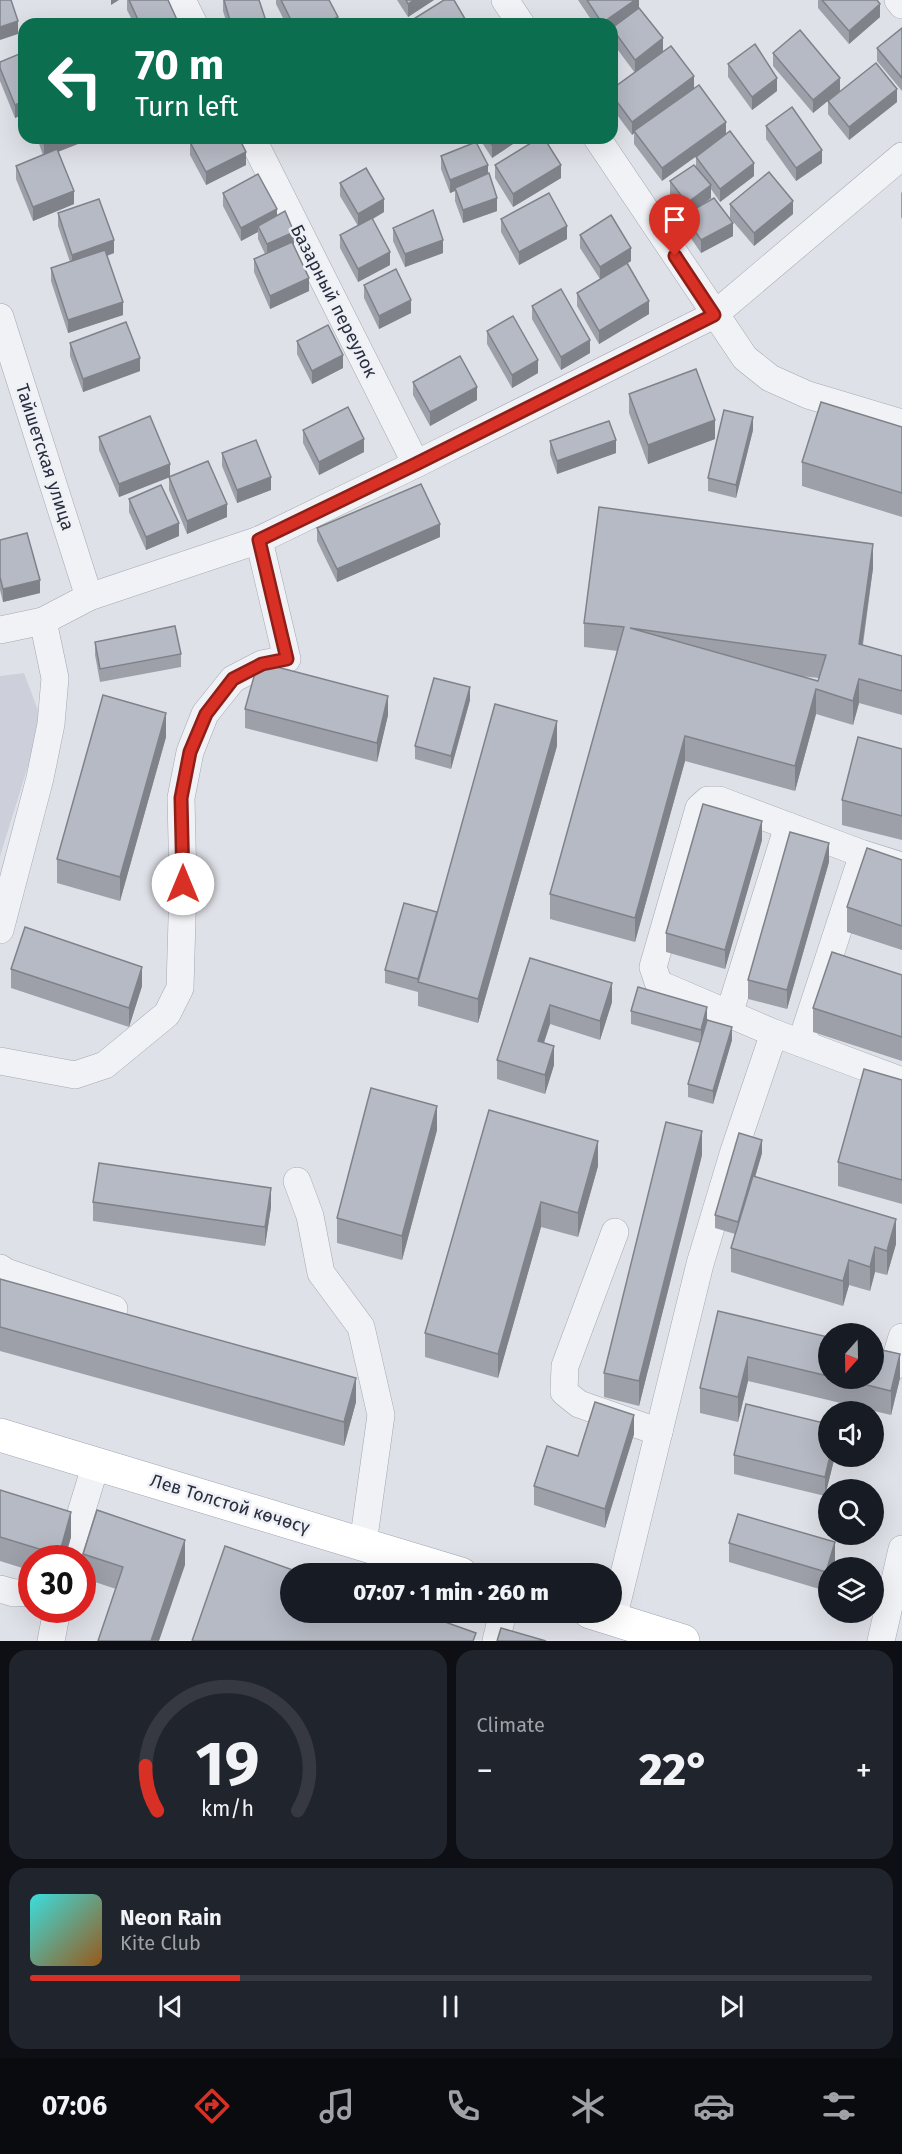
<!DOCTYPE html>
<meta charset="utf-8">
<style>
body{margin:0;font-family:"Fira Sans",sans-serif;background:#20242c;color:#f1f3f6;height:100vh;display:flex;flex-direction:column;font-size:22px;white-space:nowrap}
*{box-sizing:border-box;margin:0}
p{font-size:20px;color:#9ea1a6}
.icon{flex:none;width:33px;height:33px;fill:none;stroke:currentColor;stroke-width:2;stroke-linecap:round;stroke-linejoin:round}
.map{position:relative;height:1641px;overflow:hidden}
.panel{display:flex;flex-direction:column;gap:9px;padding:9px;background:#0d0f14;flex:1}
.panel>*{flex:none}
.guide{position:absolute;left:18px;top:18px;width:600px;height:126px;border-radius:18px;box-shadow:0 6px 24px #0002;background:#0b6e4f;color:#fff;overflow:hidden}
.needle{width:39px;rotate:200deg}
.fabs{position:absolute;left:818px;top:1323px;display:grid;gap:12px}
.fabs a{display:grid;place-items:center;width:66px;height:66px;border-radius:50%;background:#171b24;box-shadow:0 6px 24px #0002;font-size:30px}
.speed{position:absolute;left:18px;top:1545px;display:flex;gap:12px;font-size:30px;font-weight:700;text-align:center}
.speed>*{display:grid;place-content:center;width:78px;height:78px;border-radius:50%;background:#171b24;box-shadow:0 6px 24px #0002;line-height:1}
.speed .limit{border:9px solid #d22;background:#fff;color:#111}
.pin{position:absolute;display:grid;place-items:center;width:51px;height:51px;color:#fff;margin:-62px -26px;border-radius:50% 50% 50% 0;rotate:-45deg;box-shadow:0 0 6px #0007}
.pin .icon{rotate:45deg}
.me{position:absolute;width:66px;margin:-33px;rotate:0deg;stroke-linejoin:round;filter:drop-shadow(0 0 4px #0008)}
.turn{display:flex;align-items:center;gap:21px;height:126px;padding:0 18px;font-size:27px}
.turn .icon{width:78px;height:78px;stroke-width:2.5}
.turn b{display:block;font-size:42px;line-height:51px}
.big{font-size:45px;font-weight:800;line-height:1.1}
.panel .card{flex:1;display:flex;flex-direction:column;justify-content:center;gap:9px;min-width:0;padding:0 21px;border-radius:18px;background:#20242c}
.panel .dial{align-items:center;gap:0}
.dial svg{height:156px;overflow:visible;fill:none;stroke:#363941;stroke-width:7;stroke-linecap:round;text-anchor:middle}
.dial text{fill:#f1f3f6;stroke:none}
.song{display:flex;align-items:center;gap:18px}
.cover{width:72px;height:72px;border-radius:9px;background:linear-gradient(135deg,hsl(180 70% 55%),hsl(30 70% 35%))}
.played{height:6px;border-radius:3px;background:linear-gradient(90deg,#d93025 25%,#363941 25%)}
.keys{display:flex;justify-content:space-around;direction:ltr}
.heat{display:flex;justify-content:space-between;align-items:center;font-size:33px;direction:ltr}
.panel .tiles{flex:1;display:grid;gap:9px;grid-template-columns:1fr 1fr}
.card:last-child{grid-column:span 2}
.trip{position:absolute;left:280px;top:1563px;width:342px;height:60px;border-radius:30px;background:#171b24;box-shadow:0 6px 24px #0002;font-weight:800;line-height:60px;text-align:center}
.dock{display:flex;height:96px;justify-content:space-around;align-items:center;background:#090b0e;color:#9ea1a6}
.dock .icon{width:42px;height:42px}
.dock .active{color:#d93025}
.dock b{font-size:27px;color:#f1f3f6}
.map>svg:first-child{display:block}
.built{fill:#cdd0da}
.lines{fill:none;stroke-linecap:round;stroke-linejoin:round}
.minor-casing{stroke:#a4a8b2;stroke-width:28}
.major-casing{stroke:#9ea4b3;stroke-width:34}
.minor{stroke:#f1f2f6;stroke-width:27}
.major{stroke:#fff;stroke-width:33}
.wall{fill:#9da0a9;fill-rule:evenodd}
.shaded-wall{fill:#7f8289}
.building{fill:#b6bac4;stroke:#7f8289;stroke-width:1.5;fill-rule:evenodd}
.route-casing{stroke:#8d1f18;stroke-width:15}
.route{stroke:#d93025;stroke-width:10}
.labels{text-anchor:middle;stroke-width:5;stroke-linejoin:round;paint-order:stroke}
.street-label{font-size:18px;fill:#282e3e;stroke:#eef0f5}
</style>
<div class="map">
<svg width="902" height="1641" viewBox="0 0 902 1641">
<rect width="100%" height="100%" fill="#dfe1e8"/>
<path class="built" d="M24,673L42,721L0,856V676Z"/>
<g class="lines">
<g class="minor-casing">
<g id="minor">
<path d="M182,0L194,24"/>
<path d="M505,0L521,24"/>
<path d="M898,0L902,5"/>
<path d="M252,138L416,464"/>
<path d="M597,138L745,358L770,378L808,395L902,423"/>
<path d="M0,317L89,597"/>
<path d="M0,630L43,621L89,597L259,540L416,464L714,315L902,156"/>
<path d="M902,866L863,854L719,800H708L699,808L653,967L658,982L664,986L774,1033L902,1081"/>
<path d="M0,930L40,778L51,724L55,678L43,621"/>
<path d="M729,1014L788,826"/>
<path d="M801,1043L863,854"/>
<path d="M0,1061L75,1075L105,1065L167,1014L180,988L183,884L181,798L190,752L205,714L233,679L262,664L287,659L259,540"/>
<path d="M297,1181L310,1216L321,1273L361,1327L381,1415L363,1544"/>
<path d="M615,1232L565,1366L564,1392L579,1404L659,1432"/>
<path d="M0,1268L6,1272L114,1309"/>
<path d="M893,1367L902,1337"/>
<path d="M67,1558L96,1464"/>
<path d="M0,1589L14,1593L32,1592"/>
<path d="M613,1619L700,1264L734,1151L774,1033"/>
<path d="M51,1641L57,1610"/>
<path d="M496,1641L503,1612"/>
<path d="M881,1641L902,1549"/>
</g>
</g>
<g class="major-casing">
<g id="major">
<path d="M0,1435L461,1574"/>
<path d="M590,1612L683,1641"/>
</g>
</g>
<use href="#minor" class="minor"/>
<use href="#major" class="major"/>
</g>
<g class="wall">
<path d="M127,0H168L178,24H134L127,10Z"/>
<path d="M223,0H259L267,24H227L223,11Z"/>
<path d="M276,0H329L338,24H286L276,4Z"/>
<path d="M397,0H434L408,17Z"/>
<path d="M578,0H639V8L663,38L662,181L634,144V133L632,135L612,108V89L635,73L612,42V24H594Z"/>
<path d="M818,0H877L880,17L849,44L818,8Z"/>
<path d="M902,28V91L877,61V48Z"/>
<path d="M24,52V114L15,118L0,81V62Z"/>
<path d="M773,53L840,91L813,113L773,66Z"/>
<path d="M728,64L777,91L752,110L728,77Z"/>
<path d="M828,101L897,102L849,140L828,114Z"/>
<path d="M766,126L822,163L796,181L766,139Z"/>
<path d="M37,138H88V140L58,152L74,204L33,221L16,179V166L43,155Z"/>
<path d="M479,138H522L492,158Z"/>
<path d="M190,142L246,165L206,185L190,155Z"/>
<path d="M441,156L488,173L497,211L463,223L455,201V191L450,193L441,169Z"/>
<path d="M696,157L754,176L720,202L711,189V198L703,204L733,236L701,253L684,228L685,214L670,194V181L696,167Z"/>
<path d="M495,165L561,178L513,207L495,178Z"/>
<path d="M340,183L384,212L373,219L390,265L358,282L340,248V235L358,226L340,196Z"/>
<path d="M902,192V219L901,217V193Z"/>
<path d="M223,193L277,216L294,245L309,291L270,309L254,272V259L265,254L258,239V232L241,241L223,206Z"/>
<path d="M730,204L793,214L754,246L730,218Z"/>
<path d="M58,213L114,253L107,256L123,315L68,333L51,281V268L70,262L58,226Z"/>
<path d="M501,219L567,239L519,265L501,232Z"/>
<path d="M393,228L443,253L405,267L393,241Z"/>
<path d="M580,235L631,261L627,264L649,314L599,344L577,306V293L600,279L580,248Z"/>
<path d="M364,285L411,313L379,329L364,298Z"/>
<path d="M532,306L590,353L561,370L532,319Z"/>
<path d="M487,331L538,373L512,388L487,344Z"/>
<path d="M297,341L343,368L312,384L297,354Z"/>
<path d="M70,343L140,371L83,392L70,356Z"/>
<path d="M413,382L477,400L430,426L413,395Z"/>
<path d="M629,394L715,439L648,464L629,413Z"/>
<path d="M902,427V517L802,486V462Z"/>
<path d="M303,430L364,452L319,475L303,443Z"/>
<path d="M753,430L736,498L708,491V478Z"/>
<path d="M99,437L170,477L119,497L99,450Z"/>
<path d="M550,441L616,453L557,474L550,454Z"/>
<path d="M222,453L271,490L237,503L222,466Z"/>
<path d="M169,477L227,517L187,534L169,490Z"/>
<path d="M129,499L179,536L146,550L129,512Z"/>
<path d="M317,528L440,537L337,582L317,541Z"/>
<path d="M0,540L40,593L3,602L0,590Z"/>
<path d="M873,568L863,645L902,656V715L859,703L853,725L816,714L795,791L685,761L635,942L550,919V894L618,651L584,647V623ZM800,676L819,678L818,681Z"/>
<path d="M95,642L181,654V667L100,682L95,655Z"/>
<path d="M470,700L451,769L415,759V746Z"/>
<path d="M245,709L388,715L377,762L245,728Z"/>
<path d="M166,737L120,901L57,883V859Z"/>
<path d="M557,746L478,1023L418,1006V992L385,983V970L437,912Z"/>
<path d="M902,749V840L842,825V800Z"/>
<path d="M762,840L725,969L666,952V933Z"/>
<path d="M902,860V950L847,932V907Z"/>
<path d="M829,862L787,1009L748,999V980Z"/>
<path d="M530,958L612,1002L600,1040L550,1024L544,1043L554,1065L545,1094L497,1079V1060Z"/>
<path d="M11,969L142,986L129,1027L11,988Z"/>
<path d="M902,975V1061L813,1032V1008Z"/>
<path d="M631,1011L707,1020L732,1040L713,1104L688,1097V1084L700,1043L631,1024Z"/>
<path d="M902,1080V1204L838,1186V1162Z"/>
<path d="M489,1110L598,1166L578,1237L541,1227L498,1378L425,1357V1333Z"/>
<path d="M437,1130L402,1260L337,1243V1218Z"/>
<path d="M762,1153L755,1177L896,1244L887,1275L875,1272L870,1291L849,1285L843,1306L731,1272V1248L735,1234L715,1228V1215Z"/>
<path d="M702,1155L639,1406L604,1397V1373Z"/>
<path d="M93,1202L271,1207L265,1246L93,1221Z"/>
<path d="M0,1279L356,1402L344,1446L0,1351Z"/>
<path d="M718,1311L828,1337V1378H900L891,1415L748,1381L738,1422L700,1413V1388Z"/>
<path d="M634,1434L605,1528L534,1505V1486L578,1456Z"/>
<path d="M734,1455L828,1456H835L825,1496L734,1474Z"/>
<path d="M0,1490L71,1537L65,1558H32V1571L0,1561Z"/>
<path d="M729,1543L835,1561L828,1568V1585L826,1591L729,1562Z"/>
<path d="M83,1554L185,1565L116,1589L83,1578Z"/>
</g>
<g class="shaded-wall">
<path d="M111,0H119L111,5Z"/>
<path d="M414,0H434L408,17V4Z"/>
<path d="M635,0H639V10L612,29V24H602V23Z"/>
<path d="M880,4V17L849,44V31Z"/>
<path d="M338,17V24H324Z"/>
<path d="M18,21V34L0,40V27Z"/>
<path d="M663,38V52L635,73V60Z"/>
<path d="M694,76V89L634,131V133L632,135V122Z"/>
<path d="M777,78V91L752,110V97Z"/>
<path d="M840,78V91L813,113V100Z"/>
<path d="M897,89V102L849,140V127Z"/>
<path d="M24,101V114L15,118V105Z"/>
<path d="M726,122V135L662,181V168Z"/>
<path d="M60,138H88V140L44,157V144Z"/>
<path d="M503,138H522L492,158V145Z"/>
<path d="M822,150V163L796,181V168Z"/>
<path d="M246,152V165L206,185V172Z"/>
<path d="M754,163V176L720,202V189Z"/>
<path d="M488,165V178L455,188V191L450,193V180Z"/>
<path d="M561,165V178L513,207V194Z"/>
<path d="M711,185V198L687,216V203Z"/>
<path d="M74,191V204L33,221V207Z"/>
<path d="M497,198V211L463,223V210Z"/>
<path d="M384,199V212L358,227V214Z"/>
<path d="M793,201V214L754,246V233Z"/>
<path d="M277,209V222L258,226V232L241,241V228Z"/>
<path d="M733,223V236L701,253V240Z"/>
<path d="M567,226V239L519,265V252Z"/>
<path d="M294,232V245L267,257V244Z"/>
<path d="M114,240V253L72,268V255Z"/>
<path d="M443,240V253L405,267V254Z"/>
<path d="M631,248V261L600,280V267Z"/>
<path d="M390,252V265L358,282V269Z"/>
<path d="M309,278V291L270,309V296Z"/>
<path d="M411,300V313L379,329V316Z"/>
<path d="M649,301V314L599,344V331Z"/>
<path d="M123,302V315L68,333V320Z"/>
<path d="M590,340V353L561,370V357Z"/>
<path d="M343,355V368L312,384V371Z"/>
<path d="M140,358V371L83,392V379Z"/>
<path d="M538,360V373L512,388V375Z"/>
<path d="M477,387V400L430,426V412Z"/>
<path d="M753,417V430L736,498V485Z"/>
<path d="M715,420V439L648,464V445Z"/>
<path d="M364,439V452L319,475V462Z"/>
<path d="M616,440V453L557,474V461Z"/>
<path d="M170,464V477L119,497V484Z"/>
<path d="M271,477V490L237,503V490Z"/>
<path d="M227,504V517L187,534V521Z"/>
<path d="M179,523V536L146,550V537Z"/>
<path d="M440,524V537L337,582V569Z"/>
<path d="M873,544V568L859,668V644Z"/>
<path d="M40,580V593L3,602V589Z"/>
<path d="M859,679V703L853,725V701Z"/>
<path d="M470,687V700L451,769V756Z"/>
<path d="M816,689V714L795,791V766Z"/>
<path d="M388,696V715L377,762V743Z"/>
<path d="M166,713V737L120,901V877Z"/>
<path d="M557,721V746L478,1023V999Z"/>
<path d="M685,736V761L635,942V918Z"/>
<path d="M762,821V840L725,969V950Z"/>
<path d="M829,843V862L787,1009V990Z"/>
<path d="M142,967V986L129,1027V1008Z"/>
<path d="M612,983V1002L600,1040V1021Z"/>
<path d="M550,1005V1024L538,1060V1041Z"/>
<path d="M707,1007V1020L701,1043V1030Z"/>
<path d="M732,1027V1040L713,1104V1091Z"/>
<path d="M554,1046V1065L545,1094V1075Z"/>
<path d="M437,1106V1130L402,1260V1236Z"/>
<path d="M702,1131V1155L639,1406V1381Z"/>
<path d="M762,1140V1153L738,1235V1222Z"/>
<path d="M598,1141V1166L578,1237V1213Z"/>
<path d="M271,1188V1207L265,1246V1227Z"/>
<path d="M541,1202V1227L498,1378V1354Z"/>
<path d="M896,1219V1244L887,1275V1251Z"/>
<path d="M875,1247V1272L870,1291V1267Z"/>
<path d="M849,1260V1285L843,1306V1281Z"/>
<path d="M900,1354V1378L891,1415V1391Z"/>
<path d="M748,1357V1381L738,1422V1397Z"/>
<path d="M356,1378V1402L344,1446V1422Z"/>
<path d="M634,1415V1434L605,1528V1509Z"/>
<path d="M830,1456H835L825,1496V1477Z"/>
<path d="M71,1512V1537L65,1558H59V1555Z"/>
<path d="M185,1540V1565L159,1641H151Z"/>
<path d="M835,1542V1561L833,1568H828V1585L826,1591V1572Z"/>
</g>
<g class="building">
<path d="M0,0H11L18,21L0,27Z"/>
<path d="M129,0H168L178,22L173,24H140Z"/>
<path d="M224,0H259L267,24H231Z"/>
<path d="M281,0H329L338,17L324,24H293Z"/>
<path d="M406,0H414L408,4Z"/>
<path d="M444,0H454L468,24H415L412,20Z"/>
<path d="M587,0H635L602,23Z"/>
<path d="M822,0H877L880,4L849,31Z"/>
<path d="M639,8L663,38L635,60L612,28Z"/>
<path d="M902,28V78L877,48Z"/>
<path d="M800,30L840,78L813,100L773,53Z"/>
<path d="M755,44L777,78L752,97L728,64Z"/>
<path d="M671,46L694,76L632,122L612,95V89Z"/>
<path d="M24,52V101L15,105L0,68V62Z"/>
<path d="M876,63L897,89L849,127L828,101Z"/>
<path d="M699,85L726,122L662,168L634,131Z"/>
<path d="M792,107L822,150L796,168L766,126Z"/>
<path d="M730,131L754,163L720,189L696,157Z"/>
<path d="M42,138H60L44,144Z"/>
<path d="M198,138H239L246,152L206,172L190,142Z"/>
<path d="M487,138H503L492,145Z"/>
<path d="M539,138H544L561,165L513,194L495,165Z"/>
<path d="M476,142L488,165L450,180L441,156Z"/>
<path d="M57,149L74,191L33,207L16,166Z"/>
<path d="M694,165L711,185L687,203L670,181Z"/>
<path d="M366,168L384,199L358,214L340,183Z"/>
<path d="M769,172L793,201L754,233L730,204Z"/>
<path d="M489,173L497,198L463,210L455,188Z"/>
<path d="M258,174L277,209L241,228L223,193Z"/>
<path d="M549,193L567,226L519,252L501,219Z"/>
<path d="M714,198L733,223L701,240L684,215Z"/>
<path d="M99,199L114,240L72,255L58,213Z"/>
<path d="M433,210L443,240L405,254L393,228Z"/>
<path d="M285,211L294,232L267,244L258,226Z"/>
<path d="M611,215L631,248L600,267L580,235Z"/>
<path d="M372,218L390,252L358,269L340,235Z"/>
<path d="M292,242L309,278L270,296L254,259Z"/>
<path d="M105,250L123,302L68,320L51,268Z"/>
<path d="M627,263L649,301L599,331L577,293Z"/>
<path d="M396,269L411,300L379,316L364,285Z"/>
<path d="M561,289L590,340L561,357L532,306Z"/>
<path d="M513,316L538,360L512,375L487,331Z"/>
<path d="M126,322L140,358L83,379L70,343Z"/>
<path d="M328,325L343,355L312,371L297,341Z"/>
<path d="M460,356L477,387L430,412L413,382Z"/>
<path d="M696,369L715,420L648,445L629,394Z"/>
<path d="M821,402L902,427V493L802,462Z"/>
<path d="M348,407L364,439L319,462L303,430Z"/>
<path d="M724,410L753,417L736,485L708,478Z"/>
<path d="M150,416L170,464L119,484L99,437Z"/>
<path d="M609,421L616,440L557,461L550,441Z"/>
<path d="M256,440L271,477L237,490L222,453Z"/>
<path d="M208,461L227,504L187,521L169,477Z"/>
<path d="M421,484L440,524L337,569L317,528Z"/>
<path d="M161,485L179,523L146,537L129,499Z"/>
<path d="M599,507L873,544L859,644L902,656V691L859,679L853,701L816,689L795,766L685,736L635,918L550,894L624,627L584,623ZM630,628L826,655L818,681Z"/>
<path d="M27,533L40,580L3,589L0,577V540Z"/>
<path d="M175,626L181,654L100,669L95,642Z"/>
<path d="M258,662L388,696L377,743L245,709Z"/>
<path d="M434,678L470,687L451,756L415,746Z"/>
<path d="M103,695L166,713L120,877L57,859Z"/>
<path d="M495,704L557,721L478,999L418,982Z"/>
<path d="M858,737L902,749V816L842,800Z"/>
<path d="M703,804L762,821L725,950L666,933Z"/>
<path d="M790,832L829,843L787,990L748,980Z"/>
<path d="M867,848L902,860V926L847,907Z"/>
<path d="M404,903L437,912L418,979L385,970Z"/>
<path d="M25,927L142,967L129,1008L11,969Z"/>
<path d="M832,952L902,975V1037L813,1008Z"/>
<path d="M530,958L612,983L600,1021L550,1005L538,1041L554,1046L545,1075L497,1060Z"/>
<path d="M638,987L707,1007L701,1030L631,1011Z"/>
<path d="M707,1020L732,1027L713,1091L688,1084Z"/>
<path d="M864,1069L902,1080V1180L838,1162Z"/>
<path d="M371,1088L437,1106L402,1236L337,1218Z"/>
<path d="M489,1110L598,1141L578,1213L541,1202L498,1354L425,1333Z"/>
<path d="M666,1122L702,1131L639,1381L604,1373Z"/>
<path d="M739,1133L762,1140L738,1222L715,1215Z"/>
<path d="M99,1163L271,1188L265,1227L93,1202Z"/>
<path d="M753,1176L896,1219L887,1251L875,1247L870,1267L849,1260L843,1281L731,1248Z"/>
<path d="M0,1279L356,1378L344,1422L0,1327Z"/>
<path d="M718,1311L828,1337V1376L748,1357L738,1397L700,1388Z"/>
<path d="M873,1348L900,1354L891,1391L839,1378H873Z"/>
<path d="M595,1402L634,1415L605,1509L534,1486L547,1446L578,1456Z"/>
<path d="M746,1404L828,1424V1456H830L825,1477L734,1455Z"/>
<path d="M0,1490L71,1512L59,1555L0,1537Z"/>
<path d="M97,1510L185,1540L151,1641H98L123,1567L83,1554Z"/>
<path d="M738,1514L835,1542L826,1572L729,1543Z"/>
<path d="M225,1546L304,1574H291V1612H417L476,1633L473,1641H192Z"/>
<path d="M501,1628L546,1641H497Z"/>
</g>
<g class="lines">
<g class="route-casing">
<path id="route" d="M183,884L181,798L190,752L206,714L233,679L262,664L287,659L259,540L416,464L714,315L675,256"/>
</g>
<use href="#route" class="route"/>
</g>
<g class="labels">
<g class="street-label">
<text transform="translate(334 301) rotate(63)" y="6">Базарный переулок</text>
<text transform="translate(45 457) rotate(72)" y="6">Тайшетская улица</text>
<text transform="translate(230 1504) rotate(17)" y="6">Лев Толстой көчөсү</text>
</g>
</g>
</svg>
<div class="fabs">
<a><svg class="needle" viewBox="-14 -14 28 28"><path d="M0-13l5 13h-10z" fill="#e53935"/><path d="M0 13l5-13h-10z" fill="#9ea1a6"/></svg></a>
<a><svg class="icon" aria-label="sound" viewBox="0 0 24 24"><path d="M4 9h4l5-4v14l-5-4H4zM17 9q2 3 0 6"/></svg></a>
<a><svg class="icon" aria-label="search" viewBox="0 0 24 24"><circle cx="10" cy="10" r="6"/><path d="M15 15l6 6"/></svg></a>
<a><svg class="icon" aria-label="layers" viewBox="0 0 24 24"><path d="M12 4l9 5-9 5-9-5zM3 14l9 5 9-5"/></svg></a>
</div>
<div class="speed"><div class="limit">30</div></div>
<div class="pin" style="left:675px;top:256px;background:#d93025"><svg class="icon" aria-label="arrive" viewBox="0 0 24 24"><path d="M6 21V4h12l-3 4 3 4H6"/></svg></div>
<svg class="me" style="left:183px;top:884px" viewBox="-20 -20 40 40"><circle r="19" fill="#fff"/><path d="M0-13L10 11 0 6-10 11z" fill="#d93025"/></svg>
<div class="trip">07:07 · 1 min · 260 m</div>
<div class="guide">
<div class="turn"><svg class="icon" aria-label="left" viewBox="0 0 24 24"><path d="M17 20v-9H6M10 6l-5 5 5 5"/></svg><div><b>70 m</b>Turn left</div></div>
</div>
</div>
<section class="panel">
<div class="tiles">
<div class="card dial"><svg viewBox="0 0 100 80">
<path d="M14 69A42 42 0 1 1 86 69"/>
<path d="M14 69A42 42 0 0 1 8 46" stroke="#d93025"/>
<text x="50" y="56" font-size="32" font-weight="700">19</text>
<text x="50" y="72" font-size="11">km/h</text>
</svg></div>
<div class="card"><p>Climate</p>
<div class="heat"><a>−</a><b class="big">22°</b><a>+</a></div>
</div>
<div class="card">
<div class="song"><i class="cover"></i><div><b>Neon Rain</b><p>Kite Club</p></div></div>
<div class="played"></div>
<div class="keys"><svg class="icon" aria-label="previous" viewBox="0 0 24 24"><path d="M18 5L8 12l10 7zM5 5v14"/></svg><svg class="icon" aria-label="pause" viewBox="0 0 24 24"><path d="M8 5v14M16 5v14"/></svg><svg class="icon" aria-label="next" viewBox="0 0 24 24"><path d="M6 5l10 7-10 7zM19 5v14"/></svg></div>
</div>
</div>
</section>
<nav class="dock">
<b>07:06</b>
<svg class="icon active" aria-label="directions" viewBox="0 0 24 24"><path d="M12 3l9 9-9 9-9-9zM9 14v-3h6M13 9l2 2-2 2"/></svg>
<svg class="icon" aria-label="music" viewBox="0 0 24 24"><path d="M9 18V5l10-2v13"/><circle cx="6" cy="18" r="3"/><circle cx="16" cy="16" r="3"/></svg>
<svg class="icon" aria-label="phone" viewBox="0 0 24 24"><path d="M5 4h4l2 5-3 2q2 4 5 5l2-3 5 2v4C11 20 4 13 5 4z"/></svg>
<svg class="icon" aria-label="climate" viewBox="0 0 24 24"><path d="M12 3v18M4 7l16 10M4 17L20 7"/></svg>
<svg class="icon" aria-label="car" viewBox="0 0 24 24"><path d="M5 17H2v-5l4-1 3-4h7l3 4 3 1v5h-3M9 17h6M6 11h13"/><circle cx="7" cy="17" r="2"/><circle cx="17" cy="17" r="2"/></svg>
<svg class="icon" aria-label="filters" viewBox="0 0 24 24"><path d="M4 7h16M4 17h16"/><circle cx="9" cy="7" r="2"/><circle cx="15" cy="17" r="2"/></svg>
</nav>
